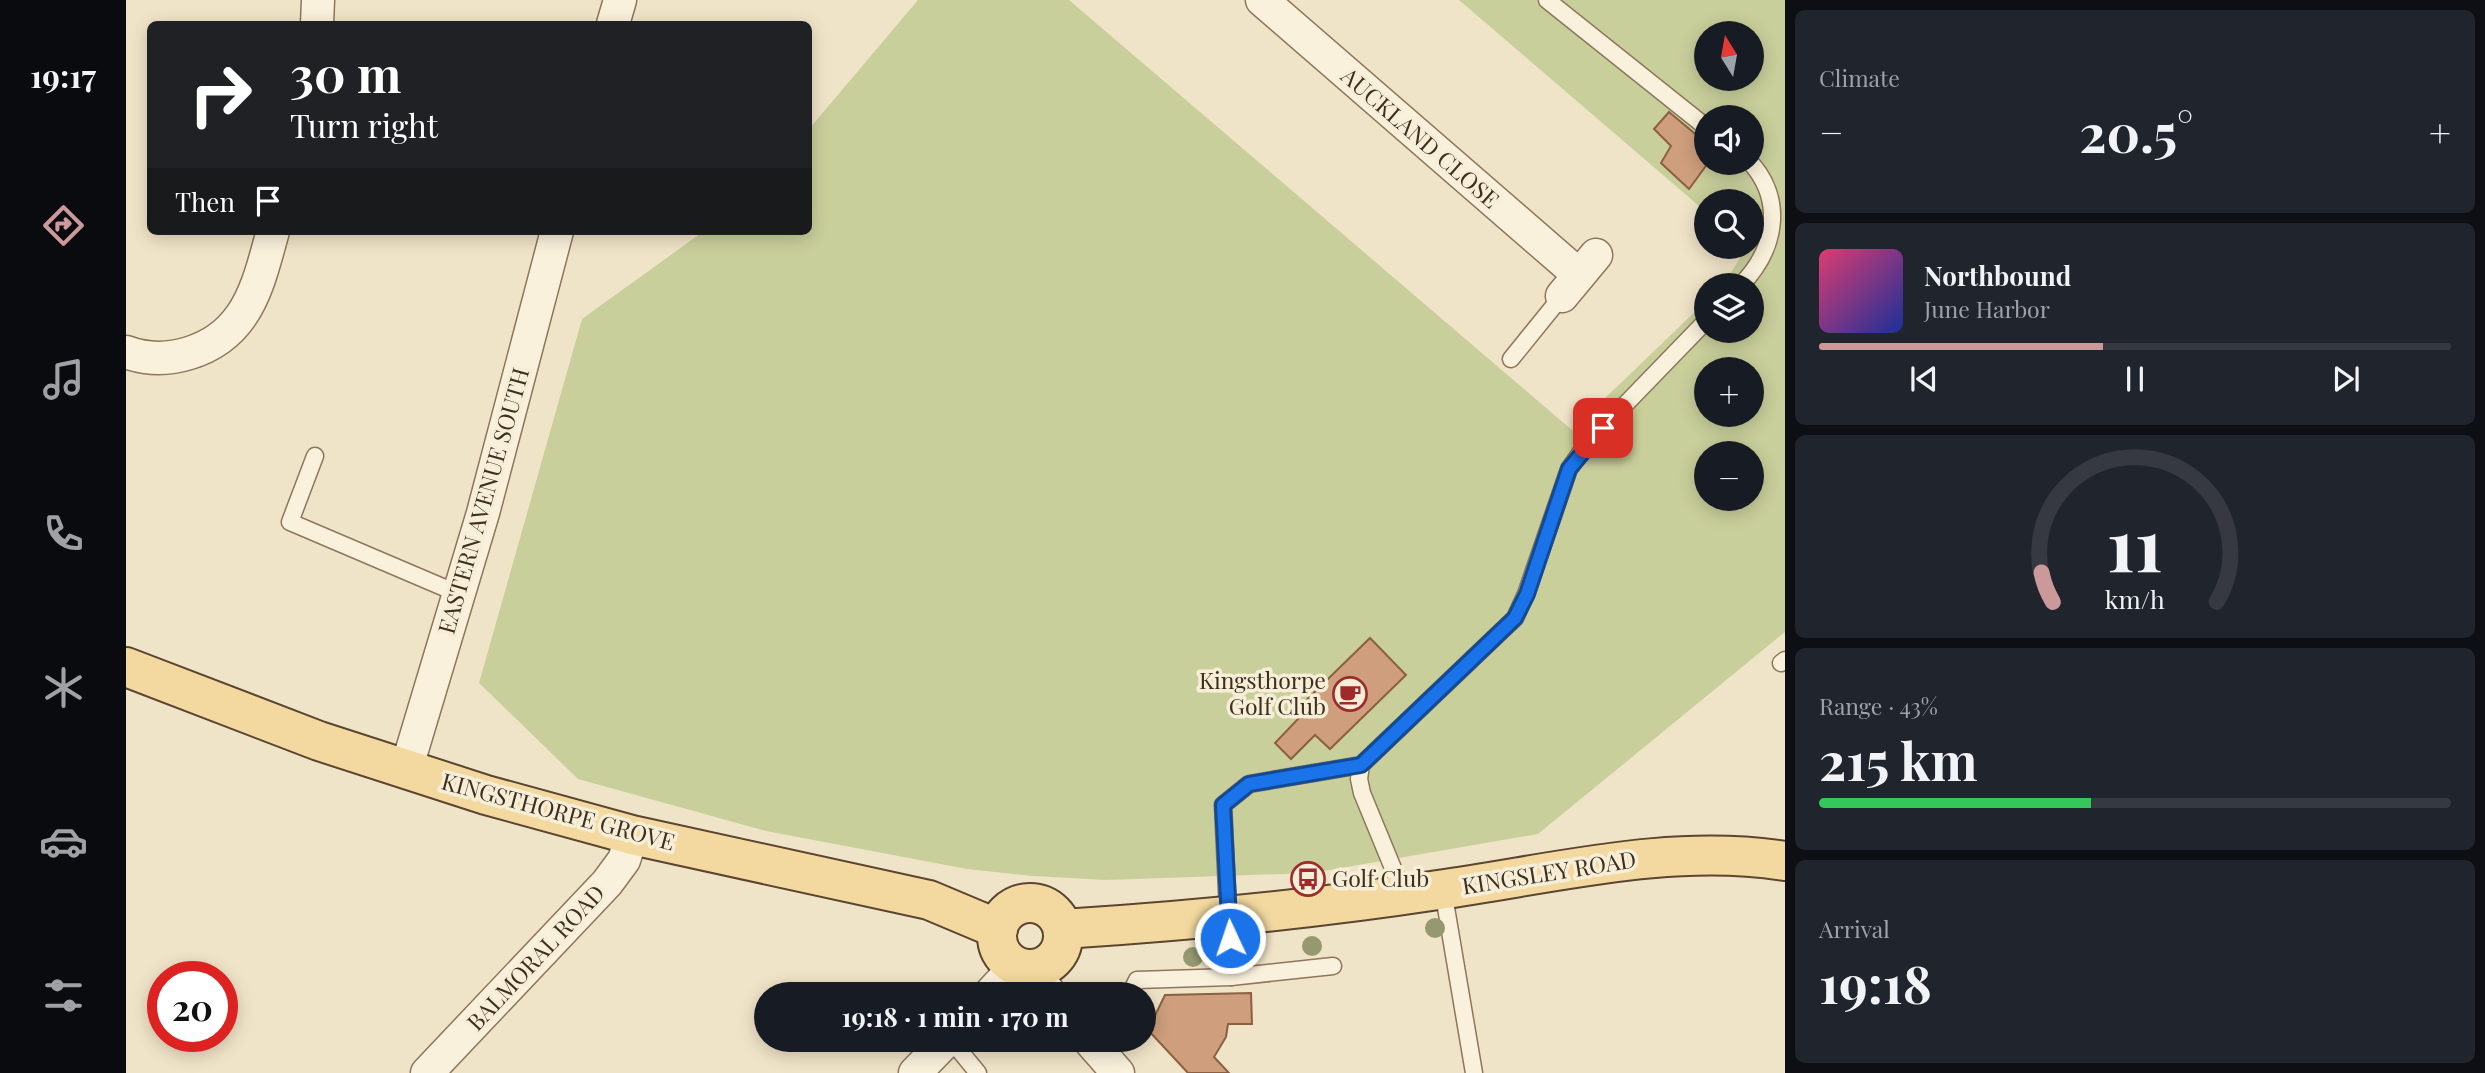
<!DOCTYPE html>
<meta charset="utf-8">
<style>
body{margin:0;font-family:"Playfair Display",serif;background:#20242c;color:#f1f3f6;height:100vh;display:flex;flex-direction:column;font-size:26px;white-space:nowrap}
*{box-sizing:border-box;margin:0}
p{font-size:23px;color:#9ea1a6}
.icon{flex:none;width:38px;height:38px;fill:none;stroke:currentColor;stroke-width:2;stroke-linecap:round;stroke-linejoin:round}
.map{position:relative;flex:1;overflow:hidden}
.panel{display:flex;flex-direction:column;gap:10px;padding:10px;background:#0d0f14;width:700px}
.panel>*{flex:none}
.top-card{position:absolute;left:21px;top:21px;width:665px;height:214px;border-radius:10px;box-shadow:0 4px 18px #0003;background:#202124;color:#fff;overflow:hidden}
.needle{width:46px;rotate:349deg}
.tools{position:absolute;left:1568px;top:21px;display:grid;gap:14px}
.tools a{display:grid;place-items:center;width:70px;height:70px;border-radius:50%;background:#171b24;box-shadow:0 4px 18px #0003;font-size:35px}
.speed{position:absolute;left:21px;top:961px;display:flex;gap:14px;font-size:35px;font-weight:700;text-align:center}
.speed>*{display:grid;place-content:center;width:91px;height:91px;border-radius:50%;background:#171b24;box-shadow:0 4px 18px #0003;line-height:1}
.speed .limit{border:10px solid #d22;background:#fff;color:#111}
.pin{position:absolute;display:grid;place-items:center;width:60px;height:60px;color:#fff;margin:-30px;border-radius:14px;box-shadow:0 4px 10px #0006}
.me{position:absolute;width:77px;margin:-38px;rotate:357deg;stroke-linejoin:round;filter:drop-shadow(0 0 5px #0008)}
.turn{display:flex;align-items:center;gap:24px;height:147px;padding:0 28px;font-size:32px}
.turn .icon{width:91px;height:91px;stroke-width:2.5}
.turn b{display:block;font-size:49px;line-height:60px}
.then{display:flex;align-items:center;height:66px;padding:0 28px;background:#0003;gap:14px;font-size:26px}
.big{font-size:52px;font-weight:700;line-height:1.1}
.panel .widget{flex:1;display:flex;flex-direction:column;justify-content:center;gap:10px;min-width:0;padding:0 24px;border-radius:10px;background:#20242c}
.panel .dial{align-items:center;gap:0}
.dial svg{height:182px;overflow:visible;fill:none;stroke:#363941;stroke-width:7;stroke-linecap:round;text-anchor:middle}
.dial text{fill:#f1f3f6;stroke:none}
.song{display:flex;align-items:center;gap:21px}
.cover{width:84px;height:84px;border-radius:10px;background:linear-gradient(135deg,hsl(340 70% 55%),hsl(230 70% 35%))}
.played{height:7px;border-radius:4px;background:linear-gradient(90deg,#cc999b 45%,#363941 45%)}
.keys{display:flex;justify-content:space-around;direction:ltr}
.heat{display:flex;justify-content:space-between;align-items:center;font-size:38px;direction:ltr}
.charge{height:10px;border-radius:5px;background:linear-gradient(90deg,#34c759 43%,#363941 0)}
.trip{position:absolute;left:628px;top:982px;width:402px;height:70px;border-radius:35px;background:#171b24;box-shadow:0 4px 18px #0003;font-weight:700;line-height:70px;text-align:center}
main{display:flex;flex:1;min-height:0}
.dock{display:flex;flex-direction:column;width:126px;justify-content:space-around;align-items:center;background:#090b0e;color:#9ea1a6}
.dock .icon{width:49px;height:49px}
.dock .selected{color:#cc999b}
.dock b{font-size:32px;color:#f1f3f6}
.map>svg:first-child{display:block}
.green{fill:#c9cf9b;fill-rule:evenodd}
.building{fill:#cf9f7d;stroke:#8d5f41;stroke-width:2}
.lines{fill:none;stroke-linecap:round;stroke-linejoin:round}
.lane-casing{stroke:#8d765c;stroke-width:19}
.street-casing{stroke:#8d765c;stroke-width:35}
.primary-casing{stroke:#5b4430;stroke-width:42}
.lane{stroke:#faf1dc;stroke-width:16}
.street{stroke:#faf1dc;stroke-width:32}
.primary{stroke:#f3d9a0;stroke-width:38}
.tree{fill:#96986f}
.route-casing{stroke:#114b97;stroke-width:18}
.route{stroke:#1a73e8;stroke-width:12}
.labels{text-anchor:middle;stroke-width:7;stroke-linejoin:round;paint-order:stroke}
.street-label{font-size:23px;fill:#3d2e20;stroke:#f7eed8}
.poi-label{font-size:23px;fill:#3d2e20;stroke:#f7eed8;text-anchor:end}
</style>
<main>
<nav class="dock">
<b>19:17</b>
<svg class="icon selected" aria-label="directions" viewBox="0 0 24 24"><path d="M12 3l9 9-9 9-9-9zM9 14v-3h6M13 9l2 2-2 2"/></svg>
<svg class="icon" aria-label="music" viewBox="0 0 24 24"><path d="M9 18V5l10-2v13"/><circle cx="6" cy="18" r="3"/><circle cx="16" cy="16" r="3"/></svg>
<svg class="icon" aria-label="phone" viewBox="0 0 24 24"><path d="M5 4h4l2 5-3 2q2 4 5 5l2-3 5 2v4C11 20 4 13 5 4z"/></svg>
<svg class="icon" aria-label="climate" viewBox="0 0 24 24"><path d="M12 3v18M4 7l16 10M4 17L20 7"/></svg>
<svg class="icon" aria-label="car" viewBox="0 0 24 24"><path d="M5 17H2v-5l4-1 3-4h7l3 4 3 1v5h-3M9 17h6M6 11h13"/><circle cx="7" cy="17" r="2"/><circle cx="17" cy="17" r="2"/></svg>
<svg class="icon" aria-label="filters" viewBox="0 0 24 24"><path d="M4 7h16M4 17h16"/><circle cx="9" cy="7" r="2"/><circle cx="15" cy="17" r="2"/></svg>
</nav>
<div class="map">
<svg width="1659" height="1073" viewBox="0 0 1659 1073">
<rect width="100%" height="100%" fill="#f0e4c8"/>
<path class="green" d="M792,0H943L1446,430L1580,301V331H1626V285H1597L1621,247H1626V201H1580V212L1333,0H1659V632L1412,834L1186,873L980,880L907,876L841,869L640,831L452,779L353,683L456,319L578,231H682L683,129ZM1580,33H1626V79H1580ZM1580,117H1626V163H1580ZM1580,369H1626V415H1580ZM1580,453H1626V499H1580Z"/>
<g class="building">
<path d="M1543,112L1580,143L1582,163L1563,189L1535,163L1545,146L1528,129Z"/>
<path d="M1244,638L1280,675L1204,749L1189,735L1165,759L1149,743L1173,718L1168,712Z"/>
<path d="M1125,993L1126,1024H1102L1100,1037L1088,1057L1103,1073H1062L1022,1030L1039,995Z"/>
</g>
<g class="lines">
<g class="lane-casing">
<g id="lane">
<path d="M1421,0L1580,127"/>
<path d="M1615,285C1649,250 1659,202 1625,163"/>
<path d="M1385,359L1436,296"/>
<path d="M189,456L164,522L333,594"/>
<path d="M1655,663L1659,660"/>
<path d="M1235,765L1233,779L1236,793L1278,895"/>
<path d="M1317,890L1348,1073"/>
<path d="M1105,977L1097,805L1123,784L1235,765L1389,618L1400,594L1443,469L1460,445L1580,321"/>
<path d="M1004,994L1011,980L1105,977L1207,966"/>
<path d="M825,1040L852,1073"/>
</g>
</g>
<g class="street-casing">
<g id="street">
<path d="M1136,0L1453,275"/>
<path d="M191,24L192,0"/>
<path d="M487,24L494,0"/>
<path d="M1436,296L1470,255"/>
<path d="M0,352C40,367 90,352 115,316C132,292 139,259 147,231"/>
<path d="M280,770L357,513L431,231"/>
<path d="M906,969L924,994"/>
<path d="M864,994L890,966"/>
<path d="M963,1040L992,1073"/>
<path d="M301,1073L481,883L498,860L506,835"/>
<path d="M789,1073L821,1040"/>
</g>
</g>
<g class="primary-casing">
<g id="primary">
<path d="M0,667L193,741L360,795L506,835L803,900L872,929"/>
<circle cx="904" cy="936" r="33"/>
<path d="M937,929C1063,921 1187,909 1312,890C1427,874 1542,843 1659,861"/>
</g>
</g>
<use href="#lane" class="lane"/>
<use href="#street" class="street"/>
<use href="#primary" class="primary"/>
</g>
<g class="tree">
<circle cx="1309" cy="928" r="10"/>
<circle cx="1186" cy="946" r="10"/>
<circle cx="1067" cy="957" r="10"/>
</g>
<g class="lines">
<g class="route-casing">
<path id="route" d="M1104,938L1097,805L1123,784L1235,765L1389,618L1401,594L1443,469L1477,428"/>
</g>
<use href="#route" class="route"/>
</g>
<defs>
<g id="cafe-ring" transform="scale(1.75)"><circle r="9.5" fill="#f7eed8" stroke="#9e2a2b" stroke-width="1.5"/><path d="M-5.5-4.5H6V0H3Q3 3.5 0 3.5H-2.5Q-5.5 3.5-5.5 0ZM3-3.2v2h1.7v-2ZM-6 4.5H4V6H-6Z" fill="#9e2a2b"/></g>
<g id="bus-ring" transform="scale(1.75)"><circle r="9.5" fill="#f7eed8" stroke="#9e2a2b" stroke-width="1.5"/><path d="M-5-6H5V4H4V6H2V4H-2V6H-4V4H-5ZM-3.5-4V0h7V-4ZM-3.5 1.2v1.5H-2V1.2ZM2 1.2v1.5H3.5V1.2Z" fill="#9e2a2b"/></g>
</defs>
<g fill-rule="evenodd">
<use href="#cafe-ring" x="1224" y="694"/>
<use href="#bus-ring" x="1182" y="879"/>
</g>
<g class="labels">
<g class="street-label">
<text transform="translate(1294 138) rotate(41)" y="8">AUCKLAND CLOSE</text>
<text transform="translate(358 501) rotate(-74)" y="8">EASTERN AVENUE SOUTH</text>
<text transform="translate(432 812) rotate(15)" y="8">KINGSTHORPE GROVE</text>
<text transform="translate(1423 873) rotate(-9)" y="8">KINGSLEY ROAD</text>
<text transform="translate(410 958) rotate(-47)" y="8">BALMORAL ROAD</text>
</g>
<g class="poi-label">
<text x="1200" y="689">Kingsthorpe<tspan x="1200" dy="26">Golf Club</tspan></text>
<text x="1206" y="887" text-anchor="start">Golf Club</text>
</g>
</g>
</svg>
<div class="tools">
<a><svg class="needle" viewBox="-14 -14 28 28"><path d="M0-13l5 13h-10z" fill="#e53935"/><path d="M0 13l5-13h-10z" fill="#9ea1a6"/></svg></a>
<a><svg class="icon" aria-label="sound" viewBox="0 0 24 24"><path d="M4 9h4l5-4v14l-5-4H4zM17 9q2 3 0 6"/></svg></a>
<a><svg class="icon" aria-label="search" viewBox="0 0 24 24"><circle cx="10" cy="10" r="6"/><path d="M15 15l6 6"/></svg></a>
<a><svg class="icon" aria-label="layers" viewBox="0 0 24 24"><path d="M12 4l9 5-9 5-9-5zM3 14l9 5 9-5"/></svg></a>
<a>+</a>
<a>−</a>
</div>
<div class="speed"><div class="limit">20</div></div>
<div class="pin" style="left:1477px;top:428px;background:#d93025"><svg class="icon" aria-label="arrive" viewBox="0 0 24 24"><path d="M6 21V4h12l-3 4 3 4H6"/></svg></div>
<svg class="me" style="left:1104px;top:938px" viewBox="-20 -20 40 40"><circle r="17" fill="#1a73e8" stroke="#fff" stroke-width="3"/><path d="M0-11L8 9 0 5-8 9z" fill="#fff"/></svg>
<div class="trip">19:18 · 1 min · 170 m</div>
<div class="top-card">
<div class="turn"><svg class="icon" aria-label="right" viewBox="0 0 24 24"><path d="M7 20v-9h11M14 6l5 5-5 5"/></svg><div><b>30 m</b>Turn right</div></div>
<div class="then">Then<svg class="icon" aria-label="arrive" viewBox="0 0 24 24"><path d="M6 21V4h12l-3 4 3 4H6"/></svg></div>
</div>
</div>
<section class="panel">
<div class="widget"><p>Climate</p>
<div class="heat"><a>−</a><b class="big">20.5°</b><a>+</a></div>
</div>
<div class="widget">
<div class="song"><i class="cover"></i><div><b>Northbound</b><p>June Harbor</p></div></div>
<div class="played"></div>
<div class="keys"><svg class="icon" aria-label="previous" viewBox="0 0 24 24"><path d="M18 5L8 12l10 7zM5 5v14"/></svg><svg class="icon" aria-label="pause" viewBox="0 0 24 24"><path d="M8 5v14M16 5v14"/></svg><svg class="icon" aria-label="next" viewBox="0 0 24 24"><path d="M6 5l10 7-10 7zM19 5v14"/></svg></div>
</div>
<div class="widget dial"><svg viewBox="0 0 100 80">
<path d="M14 69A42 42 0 1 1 86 69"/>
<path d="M14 69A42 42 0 0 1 9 56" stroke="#cc999b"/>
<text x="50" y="56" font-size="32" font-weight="700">11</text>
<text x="50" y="72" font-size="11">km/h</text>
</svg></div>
<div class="widget"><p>Range · 43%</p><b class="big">215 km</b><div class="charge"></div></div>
<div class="widget"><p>Arrival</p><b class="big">19:18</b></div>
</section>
</main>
